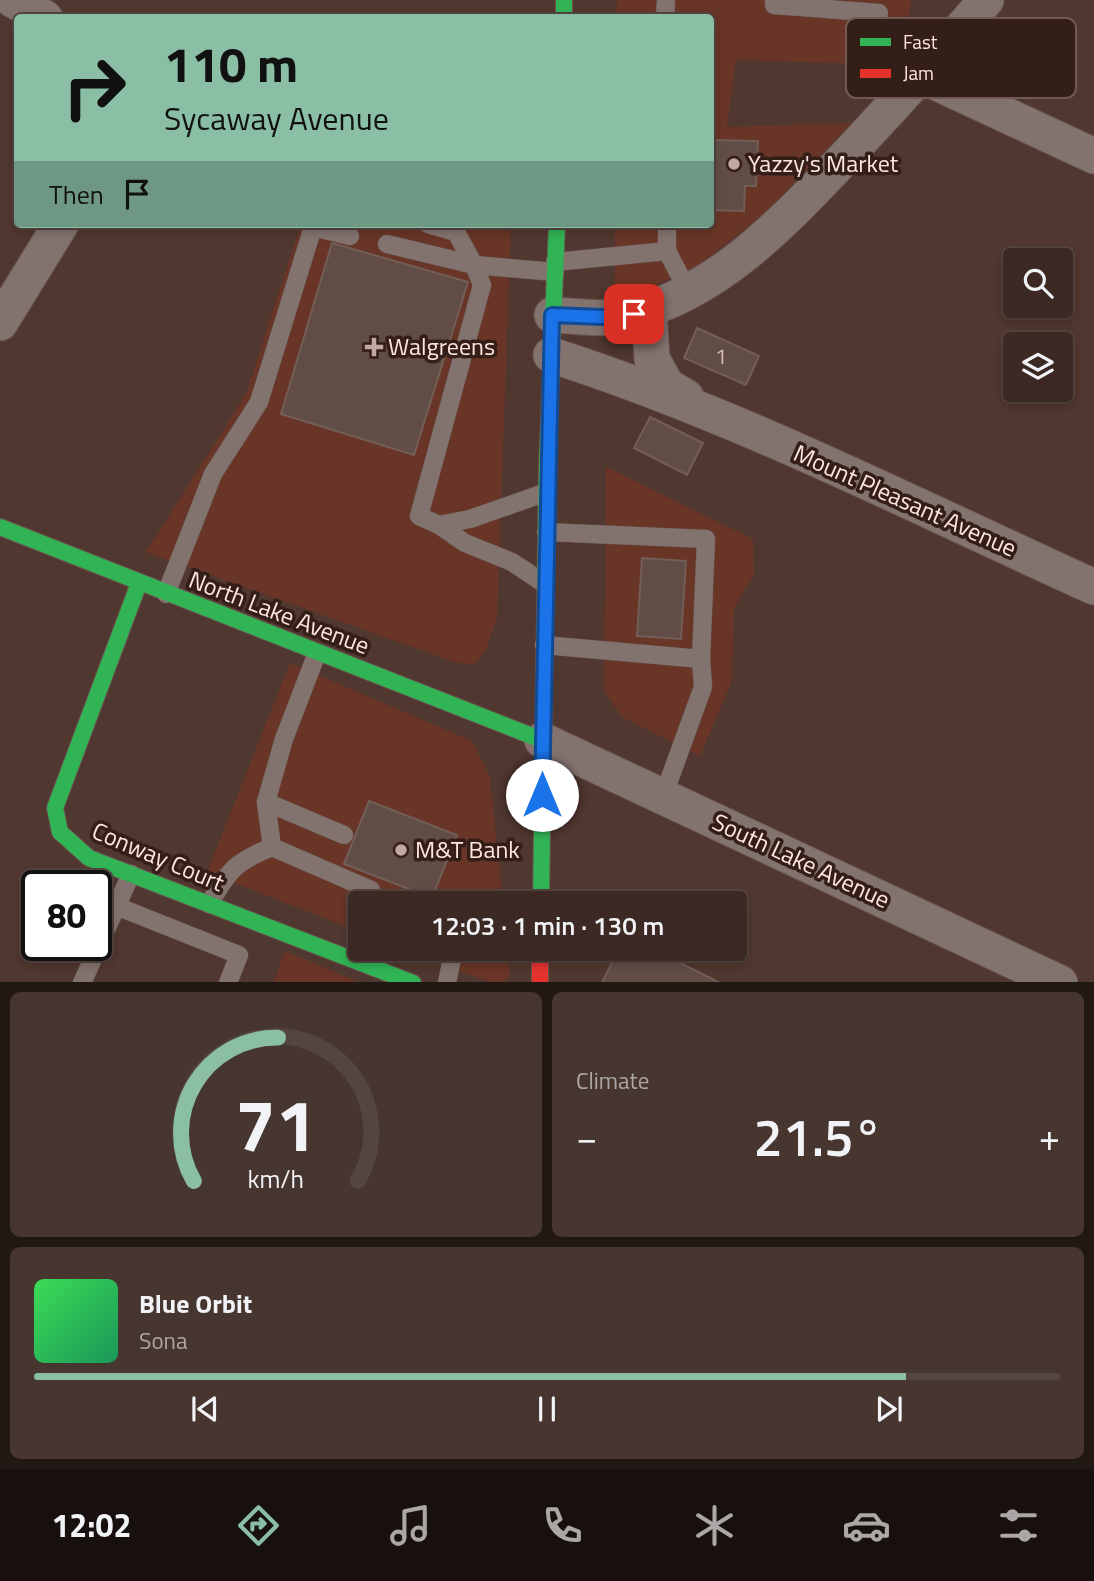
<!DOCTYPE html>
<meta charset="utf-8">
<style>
body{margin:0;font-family:"Titillium Web",sans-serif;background:#473530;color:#f1f3f6;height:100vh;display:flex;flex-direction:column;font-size:26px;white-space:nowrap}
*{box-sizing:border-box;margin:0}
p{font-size:23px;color:#aca6a6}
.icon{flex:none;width:38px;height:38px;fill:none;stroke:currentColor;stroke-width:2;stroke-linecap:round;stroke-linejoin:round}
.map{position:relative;height:982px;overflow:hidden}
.details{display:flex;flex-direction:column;gap:10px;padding:10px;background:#211713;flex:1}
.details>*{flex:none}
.top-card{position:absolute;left:14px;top:14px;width:700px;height:214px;border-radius:7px;box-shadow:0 4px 10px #0003,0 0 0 2px #554541;background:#8abfa5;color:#111;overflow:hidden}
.tools{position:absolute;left:1003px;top:248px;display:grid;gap:14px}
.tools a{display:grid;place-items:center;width:70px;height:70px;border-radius:7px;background:#3c2923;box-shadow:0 4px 10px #0003,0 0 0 2px #554541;font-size:35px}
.speed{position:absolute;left:21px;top:870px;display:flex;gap:14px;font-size:35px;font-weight:700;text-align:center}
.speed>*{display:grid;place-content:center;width:91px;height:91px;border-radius:50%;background:#3c2923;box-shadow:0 4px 10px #0003,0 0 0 2px #554541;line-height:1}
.speed .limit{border:4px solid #111;border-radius:10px;background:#fff;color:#111}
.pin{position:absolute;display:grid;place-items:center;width:60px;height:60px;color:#fff;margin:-30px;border-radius:14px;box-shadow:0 4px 10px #0006}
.me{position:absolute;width:77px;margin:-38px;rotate:0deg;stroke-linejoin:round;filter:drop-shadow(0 0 5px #0008)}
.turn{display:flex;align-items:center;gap:24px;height:147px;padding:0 35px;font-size:32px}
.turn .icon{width:91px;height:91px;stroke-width:2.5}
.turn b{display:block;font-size:49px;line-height:60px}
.then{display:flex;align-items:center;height:66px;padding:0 35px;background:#0003;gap:14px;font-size:26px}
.big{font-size:52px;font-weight:600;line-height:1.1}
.details .widget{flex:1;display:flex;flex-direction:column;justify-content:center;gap:10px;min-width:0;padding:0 24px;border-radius:10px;background:#473530}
.details .dial{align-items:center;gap:0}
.dial svg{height:182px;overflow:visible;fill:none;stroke:#554541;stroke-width:7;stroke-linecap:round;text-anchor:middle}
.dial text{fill:#f1f3f6;stroke:none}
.song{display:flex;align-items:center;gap:21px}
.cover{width:84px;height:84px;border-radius:10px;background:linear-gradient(135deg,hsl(130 70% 55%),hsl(150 70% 35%))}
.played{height:7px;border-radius:4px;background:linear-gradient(90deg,#8abfa5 85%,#554541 85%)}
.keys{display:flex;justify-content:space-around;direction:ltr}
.heat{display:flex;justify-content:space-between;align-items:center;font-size:38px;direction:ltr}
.details .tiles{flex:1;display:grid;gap:10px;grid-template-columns:1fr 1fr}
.widget:last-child{grid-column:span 2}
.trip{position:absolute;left:348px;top:891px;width:399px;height:70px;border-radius:7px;background:#3c2923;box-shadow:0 4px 10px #0003,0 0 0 2px #554541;font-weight:600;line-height:70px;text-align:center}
.dock{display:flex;height:112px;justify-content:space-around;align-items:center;background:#18100e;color:#aca6a6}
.dock .icon{width:49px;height:49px}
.dock .current{color:#8abfa5}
.dock b{font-size:32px;color:#f1f3f6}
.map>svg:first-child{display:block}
.built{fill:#683526}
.building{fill:#614d46;stroke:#735e57;stroke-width:2}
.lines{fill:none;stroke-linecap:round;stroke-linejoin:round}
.lane-casing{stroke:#69554e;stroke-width:19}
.street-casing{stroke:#69554e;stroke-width:37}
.fast-casing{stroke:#69554e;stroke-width:18}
.jam-casing{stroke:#69554e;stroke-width:18}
.lane{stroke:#83736f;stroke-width:18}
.street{stroke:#83736f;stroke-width:35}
.fast{stroke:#30b455;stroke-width:16}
.jam{stroke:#e5322d;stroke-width:16}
.route-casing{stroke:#114b97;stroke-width:18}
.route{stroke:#1a73e8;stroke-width:12}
.poi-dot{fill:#c1a8a1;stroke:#341e18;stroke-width:2.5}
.labels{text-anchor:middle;stroke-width:7;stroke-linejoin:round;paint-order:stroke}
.number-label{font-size:21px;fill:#d7bfb8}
.poi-label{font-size:24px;fill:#fee5de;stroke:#341e18;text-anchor:start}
.street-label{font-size:24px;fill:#fee5de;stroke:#341e18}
.key{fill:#341e18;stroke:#715a53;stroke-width:2}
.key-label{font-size:19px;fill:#fee5de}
</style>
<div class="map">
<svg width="1094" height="983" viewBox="0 0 1094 983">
<rect width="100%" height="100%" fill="#50372f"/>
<g class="built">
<path d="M617,0H911L902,65L736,60L727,127L851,123L768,211L692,270L646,289L615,286V224H710V18L616,17Z"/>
<path d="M301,224H511L497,618L487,647L475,664L457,663L146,552L246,394Z"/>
<path d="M606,467L753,539L754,574L734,608L732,681L700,756L622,717L604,691Z"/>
<path d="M290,663L472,741L490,777L503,903H360V932L207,872Z"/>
<path d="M402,949H508L510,977L504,982H489Z"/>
<path d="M285,951L361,983H273Z"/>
</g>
<g class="building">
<path d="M710,140L758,141L756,186H745L744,211L710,210Z"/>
<path d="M332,243L468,282L414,455L281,414Z"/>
<path d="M697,328L759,356L746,385L684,358Z"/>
<path d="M650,417L703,443L687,475L634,448Z"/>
<path d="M642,558L686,561L681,639L637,636Z"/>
<path d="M369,801L457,835L432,898L344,864Z"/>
<path d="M619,948H651L720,983H602Z"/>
</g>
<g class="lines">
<g class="lane-casing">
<g id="lane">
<path d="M774,0V5L879,13"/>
<path d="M665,18L666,0"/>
<path d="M428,224L456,232L474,265L555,272"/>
<path d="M313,227L350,236"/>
<path d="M387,244L474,265L482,285L419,516L439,525L465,543L512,562L545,584"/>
<path d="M667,251L688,291"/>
<path d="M555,262L667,251V224"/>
<path d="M439,525L470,519L547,492"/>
<path d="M166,594L213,474L259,402L313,227L316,224"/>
<path d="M544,645L701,659L706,539L546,532"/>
<path d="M663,797L703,687L701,659"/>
<path d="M266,802L344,835"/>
<path d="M272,847L371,890"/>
<path d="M391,899L400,903"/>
<path d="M209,904C229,870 235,862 272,847L266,802L284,739L317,653"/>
<path d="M116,906L239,955L228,983"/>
<path d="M82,983L131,874"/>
<path d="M447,983L454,948"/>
</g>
</g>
<g class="street-casing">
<g id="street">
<path d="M13,0L45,18"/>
<path d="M922,76L1094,156"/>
<path d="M649,308L652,359L667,386L686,397"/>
<path d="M552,315C578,316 606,321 632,314C723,290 788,217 851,151C897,102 942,52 986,0"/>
<path d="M0,323L61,224"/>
<path d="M551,355C738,415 915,506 1094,587"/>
<path d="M542,740L1060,983"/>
</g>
</g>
<g class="fast-casing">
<g id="fast">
<path d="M564,0V18"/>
<path d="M0,527L542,740"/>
<path d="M139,583L55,808L60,832L89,858L413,983"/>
<path d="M541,903L547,468L557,224"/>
</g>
</g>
<g class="jam-casing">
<path id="jam" d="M540,948V983"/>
</g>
<use href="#lane" class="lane"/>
<use href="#street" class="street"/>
<use href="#fast" class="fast"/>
<use href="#jam" class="jam"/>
</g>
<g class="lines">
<g class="route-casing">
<path id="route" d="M542,795L552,315L602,317L634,314"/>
</g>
<use href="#route" class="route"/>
</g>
<g class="poi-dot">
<circle cx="734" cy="164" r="7"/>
<path d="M370.5 336.5h7v7h7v7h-7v7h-7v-7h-7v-7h7z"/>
<circle cx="401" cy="850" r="7"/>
</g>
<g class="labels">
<g class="number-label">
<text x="721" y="364">1</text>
</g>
<g class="poi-label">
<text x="748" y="172">Yazzy's Market</text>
<text x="388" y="355">Walgreens</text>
<text x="415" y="858">M&amp;T Bank</text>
</g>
<g class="street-label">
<text transform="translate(905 501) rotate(24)" y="8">Mount Pleasant Avenue</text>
<text transform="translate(279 613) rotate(21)" y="8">North Lake Avenue</text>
<text transform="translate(158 857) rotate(23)" y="8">Conway Court</text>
<text transform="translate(801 861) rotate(25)" y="8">South Lake Avenue</text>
</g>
</g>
<rect x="846" y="18" width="230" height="80" rx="10" class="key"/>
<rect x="860" y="38" width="31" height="8" fill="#30b455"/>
<rect x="860" y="69" width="31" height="9" fill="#e5322d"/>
<g class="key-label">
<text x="903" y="49">Fast</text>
<text x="903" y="80">Jam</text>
</g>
</svg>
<div class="tools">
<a><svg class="icon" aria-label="search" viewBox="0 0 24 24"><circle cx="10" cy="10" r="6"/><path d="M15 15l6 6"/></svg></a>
<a><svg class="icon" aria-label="layers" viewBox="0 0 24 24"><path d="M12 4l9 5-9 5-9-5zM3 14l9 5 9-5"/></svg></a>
</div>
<div class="speed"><div class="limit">80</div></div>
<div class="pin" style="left:634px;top:314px;background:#d93025"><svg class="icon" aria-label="arrive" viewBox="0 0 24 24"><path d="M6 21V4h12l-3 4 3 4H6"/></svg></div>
<svg class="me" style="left:542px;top:795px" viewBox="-20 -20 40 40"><circle r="19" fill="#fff"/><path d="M0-13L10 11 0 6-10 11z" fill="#1a73e8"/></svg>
<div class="trip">12:03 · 1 min · 130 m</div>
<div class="top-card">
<div class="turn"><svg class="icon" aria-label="right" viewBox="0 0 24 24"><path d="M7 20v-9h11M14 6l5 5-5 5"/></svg><div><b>110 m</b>Sycaway Avenue</div></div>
<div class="then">Then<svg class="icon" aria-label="arrive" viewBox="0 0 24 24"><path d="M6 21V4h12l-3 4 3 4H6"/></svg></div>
</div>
</div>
<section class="details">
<div class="tiles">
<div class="widget dial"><svg viewBox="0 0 100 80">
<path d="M14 69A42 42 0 1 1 86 69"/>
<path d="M14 69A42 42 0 0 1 51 6" stroke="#8abfa5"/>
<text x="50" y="56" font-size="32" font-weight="700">71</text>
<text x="50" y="72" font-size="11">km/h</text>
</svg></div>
<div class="widget"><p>Climate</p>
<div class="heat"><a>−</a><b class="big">21.5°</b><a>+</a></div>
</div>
<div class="widget">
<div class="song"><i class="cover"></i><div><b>Blue Orbit</b><p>Sona</p></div></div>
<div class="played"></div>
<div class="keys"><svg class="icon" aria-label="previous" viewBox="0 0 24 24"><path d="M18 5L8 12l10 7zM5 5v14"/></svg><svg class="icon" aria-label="pause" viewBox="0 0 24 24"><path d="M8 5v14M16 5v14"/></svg><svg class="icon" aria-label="next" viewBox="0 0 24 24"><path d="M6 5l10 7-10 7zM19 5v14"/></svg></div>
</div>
</div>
</section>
<nav class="dock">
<b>12:02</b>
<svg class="icon current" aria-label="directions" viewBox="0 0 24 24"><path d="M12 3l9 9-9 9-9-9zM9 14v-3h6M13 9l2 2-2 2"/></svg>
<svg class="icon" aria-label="music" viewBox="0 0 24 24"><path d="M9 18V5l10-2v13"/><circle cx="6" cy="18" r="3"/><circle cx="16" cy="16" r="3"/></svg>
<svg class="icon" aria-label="phone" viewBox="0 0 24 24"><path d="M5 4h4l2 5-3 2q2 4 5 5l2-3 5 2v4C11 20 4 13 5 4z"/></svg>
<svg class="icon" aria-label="climate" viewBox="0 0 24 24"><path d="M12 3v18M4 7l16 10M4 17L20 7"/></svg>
<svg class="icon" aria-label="car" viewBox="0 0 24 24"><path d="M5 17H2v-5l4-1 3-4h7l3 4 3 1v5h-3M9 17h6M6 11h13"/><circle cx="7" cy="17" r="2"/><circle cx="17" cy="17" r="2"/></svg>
<svg class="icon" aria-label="filters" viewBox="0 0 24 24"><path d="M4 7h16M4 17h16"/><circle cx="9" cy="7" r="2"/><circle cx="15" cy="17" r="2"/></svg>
</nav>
